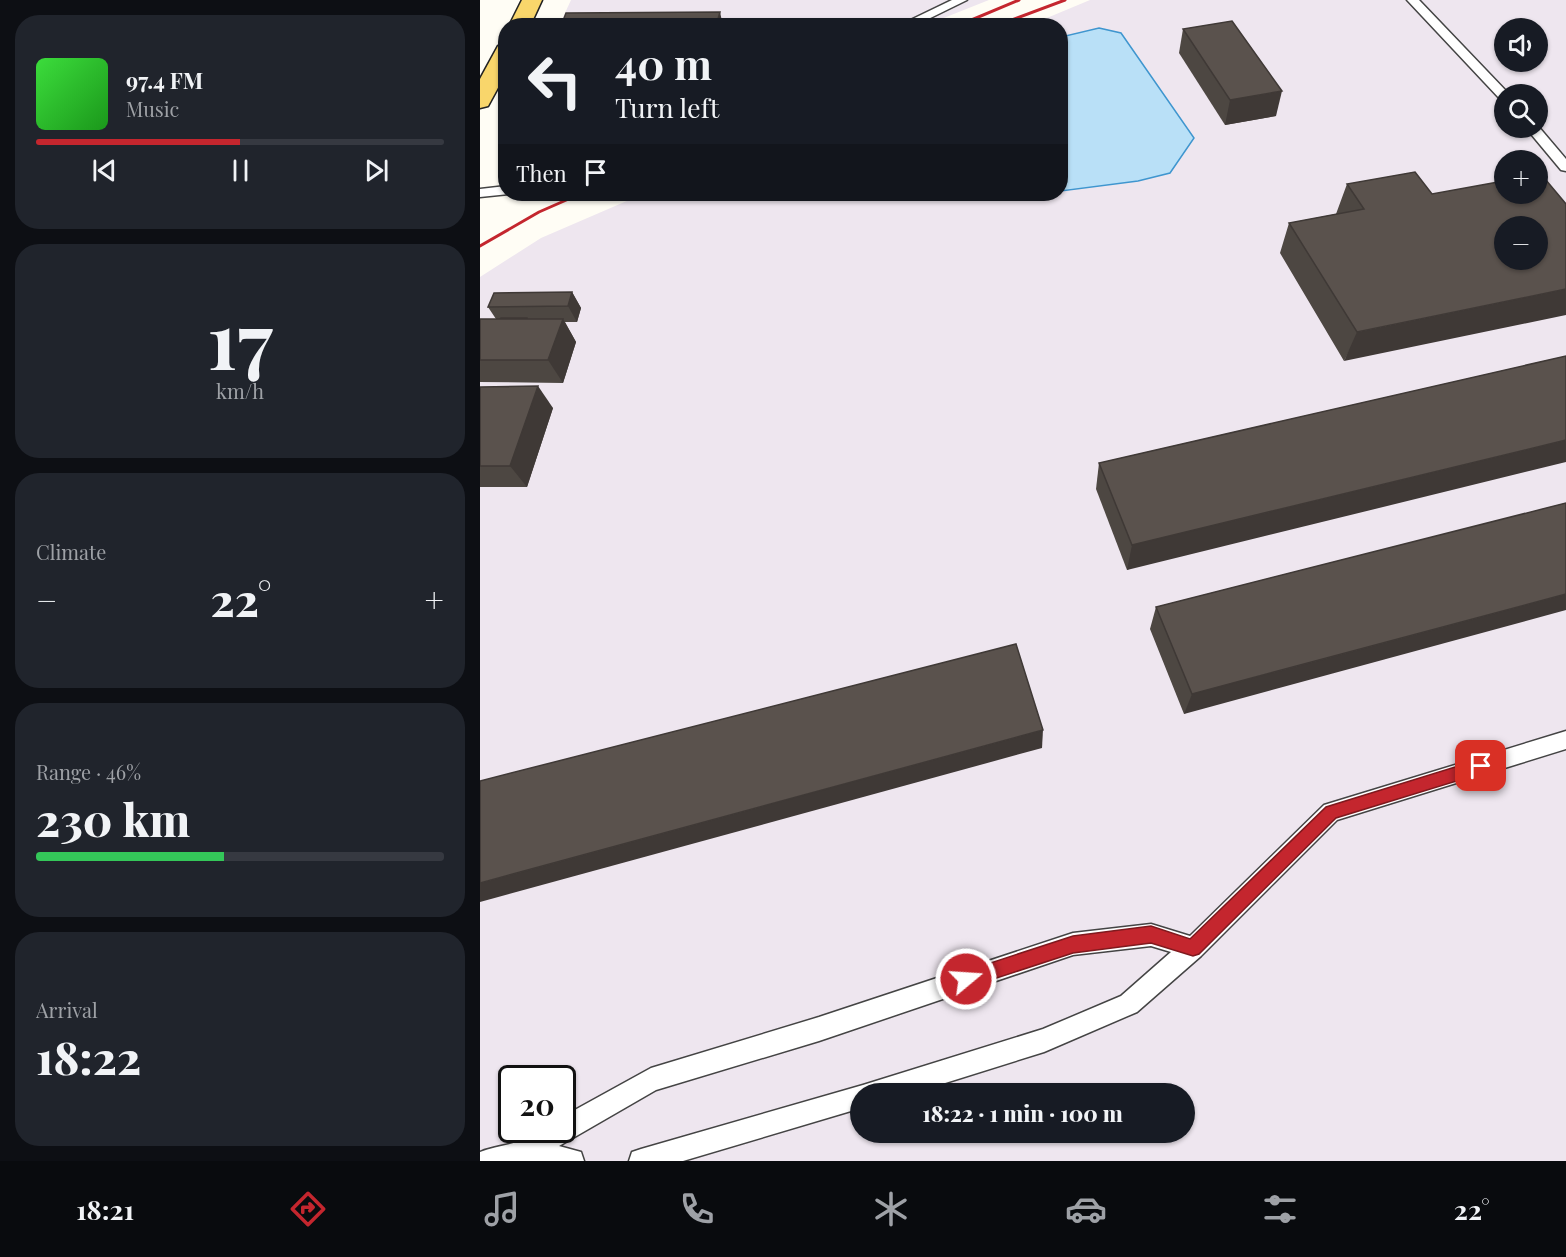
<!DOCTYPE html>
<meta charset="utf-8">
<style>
body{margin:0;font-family:"Playfair Display",serif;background:#20242c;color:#f1f3f6;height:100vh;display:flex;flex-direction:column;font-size:22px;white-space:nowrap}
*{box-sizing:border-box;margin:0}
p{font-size:20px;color:#9ea1a6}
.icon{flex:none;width:33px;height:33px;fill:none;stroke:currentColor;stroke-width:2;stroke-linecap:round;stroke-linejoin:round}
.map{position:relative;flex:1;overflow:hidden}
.side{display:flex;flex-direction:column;gap:15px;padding:15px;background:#0d0f14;width:480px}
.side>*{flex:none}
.hud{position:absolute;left:18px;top:18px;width:570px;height:183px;border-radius:24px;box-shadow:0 2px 4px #0004;background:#171b24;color:#f1f3f6;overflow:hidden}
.fabs{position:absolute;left:1014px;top:18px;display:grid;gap:12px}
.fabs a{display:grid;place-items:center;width:54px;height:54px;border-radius:50%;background:#171b24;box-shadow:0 2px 4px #0004;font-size:30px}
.speed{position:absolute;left:18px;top:1065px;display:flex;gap:12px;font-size:30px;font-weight:700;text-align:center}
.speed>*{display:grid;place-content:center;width:78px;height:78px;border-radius:50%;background:#171b24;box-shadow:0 2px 4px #0004;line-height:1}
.speed .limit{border:3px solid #111;border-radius:9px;background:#fff;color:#111}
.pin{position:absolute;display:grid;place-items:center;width:51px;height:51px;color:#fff;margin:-26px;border-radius:12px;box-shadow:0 3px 9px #0006}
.me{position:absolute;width:66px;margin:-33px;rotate:72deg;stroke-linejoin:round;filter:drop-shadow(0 0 4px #0008)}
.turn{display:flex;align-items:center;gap:21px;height:126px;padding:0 18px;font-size:27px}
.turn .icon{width:78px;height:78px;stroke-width:2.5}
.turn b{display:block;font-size:42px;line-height:51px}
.then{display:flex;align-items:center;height:57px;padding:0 18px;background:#0003;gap:12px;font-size:22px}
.big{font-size:45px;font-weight:800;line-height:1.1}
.side .tile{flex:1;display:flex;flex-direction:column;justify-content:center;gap:9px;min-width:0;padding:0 21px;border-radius:24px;background:#20242c}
.side .dial{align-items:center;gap:0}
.dial b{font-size:78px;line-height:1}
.song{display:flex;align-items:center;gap:18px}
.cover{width:72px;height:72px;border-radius:9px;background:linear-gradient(135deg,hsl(120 70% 55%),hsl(120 70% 35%))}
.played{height:6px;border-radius:3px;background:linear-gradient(90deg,#c4262e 50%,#363941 50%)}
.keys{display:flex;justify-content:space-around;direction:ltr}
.heat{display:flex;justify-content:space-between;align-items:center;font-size:33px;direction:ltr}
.charge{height:9px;border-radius:4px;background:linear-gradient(90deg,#34c759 46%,#363941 0)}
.trip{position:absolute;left:370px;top:1083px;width:345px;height:60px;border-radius:30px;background:#171b24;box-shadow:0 2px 4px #0004;font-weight:800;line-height:60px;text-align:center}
.dock{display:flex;height:96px;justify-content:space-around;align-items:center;background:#090b0e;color:#9ea1a6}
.dock .icon{width:42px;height:42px}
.dock .active{color:#c4262e}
.dock b{font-size:27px;color:#f1f3f6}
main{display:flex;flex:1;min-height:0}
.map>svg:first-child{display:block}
.industrial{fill:#eee6ef;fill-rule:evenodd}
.water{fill:#b9e0f7;stroke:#3f96cf;stroke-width:1.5}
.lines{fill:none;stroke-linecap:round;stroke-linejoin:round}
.service-casing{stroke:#444;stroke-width:3}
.primary-casing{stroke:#222;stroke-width:3}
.service{fill:#fff;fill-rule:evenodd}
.primary{fill:#f9d66b;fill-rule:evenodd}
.rail{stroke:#c4262e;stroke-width:3}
.wall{fill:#4d4742}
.shaded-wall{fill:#3f3936}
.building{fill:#5a524d;stroke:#3f3936;stroke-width:1.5;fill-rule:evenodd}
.route{fill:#c4262e;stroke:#7f191e;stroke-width:1.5}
</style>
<main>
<section class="side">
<div class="tile">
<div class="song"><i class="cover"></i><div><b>97.4 FM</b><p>Music</p></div></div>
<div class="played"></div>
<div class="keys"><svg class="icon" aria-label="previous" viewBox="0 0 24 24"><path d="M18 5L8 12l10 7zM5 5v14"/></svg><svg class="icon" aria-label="pause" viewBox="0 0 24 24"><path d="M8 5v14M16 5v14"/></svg><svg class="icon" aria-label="next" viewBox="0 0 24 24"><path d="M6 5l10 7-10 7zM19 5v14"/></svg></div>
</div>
<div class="tile dial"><b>17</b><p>km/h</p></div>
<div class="tile"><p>Climate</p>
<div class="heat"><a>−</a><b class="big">22°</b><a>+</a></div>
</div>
<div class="tile"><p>Range · 46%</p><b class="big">230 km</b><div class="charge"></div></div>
<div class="tile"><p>Arrival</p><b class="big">18:22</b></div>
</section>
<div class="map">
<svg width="1086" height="1161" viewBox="0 0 1086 1161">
<rect width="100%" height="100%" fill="#fffdf5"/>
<g class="industrial">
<path d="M91,0H509L446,25L79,26Z"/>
<path d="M610,0H1086V1161H0V277L61,238L163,194H580V26L550,25ZM1024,28H1058V62H1024ZM1024,94H1058V128H1024ZM1024,160H1058V194H1024ZM1024,226H1058V260H1024ZM32,1078H82V1130H32ZM381,1094H705V1132H381Z"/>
</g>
<path class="water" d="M619,28L641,33L714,138L690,173L658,181L581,191V37Z"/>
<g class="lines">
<g class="service-casing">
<g id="service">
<path d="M472,0H487L434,26H418Z"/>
<path d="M927,0H939L1028,93L1024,94V100L1020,99Z"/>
<path d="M1058,126L1086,159V171L1081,170L1046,128Z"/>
<path d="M26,186V194H29L0,197V189Z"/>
<path d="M1086,731V749L857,820L721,956L657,1012L564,1052L430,1094H381V1108L203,1161H149L152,1152L161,1149L383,1085L563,1029L641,996L691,952L671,946L593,955L339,1041L176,1090L79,1146L101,1152L104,1161H0V1152C12,1147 25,1146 37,1142C59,1136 55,1130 82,1130V1117L171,1068L339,1017L593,933L671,924L710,936L844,805Z"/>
</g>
</g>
<g class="primary-casing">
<g id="primary">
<path d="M42,0H62L50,26H29Z"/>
<path d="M26,45V73L8,106L0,108V79L18,46Z"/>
</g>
</g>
<use href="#service" class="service"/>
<use href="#primary" class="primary"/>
<g class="rail">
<path d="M477,26L539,0"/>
<path d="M516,26L585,0"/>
<path d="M0,246L59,212L100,194"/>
</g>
</g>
<g class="wall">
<path d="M703,29L796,116L745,125L699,53Z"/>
<path d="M867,184L952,194L864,361L800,253L809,223L856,214Z"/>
<path d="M92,292L101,308L97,322H85L96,342L83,383L0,382V319H16L8,307Z"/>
<path d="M1086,356L647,570L616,489L619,463Z"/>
<path d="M0,387L73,408L47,487H0Z"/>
<path d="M1086,503L704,714L670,629L676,607Z"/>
</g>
<g class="shaded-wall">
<path d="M240,12L243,26H236Z"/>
<path d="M802,91L796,116L745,125L750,100Z"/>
<path d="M1086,289V315L864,361L877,332Z"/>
<path d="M92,292L101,308L97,322L88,306Z"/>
<path d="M83,319L96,342L83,383L68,360Z"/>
<path d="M58,386L73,408L47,487L30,466Z"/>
<path d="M1086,440V462L647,570L652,545Z"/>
<path d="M1086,594V610L704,714L712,694Z"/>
<path d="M563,730L562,748L0,902V883Z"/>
</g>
<g class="building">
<path d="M240,12L236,26H81L86,13Z"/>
<path d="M752,21L802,91L750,100L703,29Z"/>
<path d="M935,172L952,194L1024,181V194H1058V175L1061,174L1086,204V289L877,332L809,223L884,209L867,184ZM1024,226H1058V260H1024Z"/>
<path d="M92,292L88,306L8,307L14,293Z"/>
<path d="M21,318H47V319H20Z"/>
<path d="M0,319H83L68,360H0Z"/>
<path d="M1086,356V440L652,545L619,463Z"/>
<path d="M58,386L30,466H0V387Z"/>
<path d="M1086,503V594L712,694L676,607Z"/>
<path d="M536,644L563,730L0,883V781Z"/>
</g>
<path class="route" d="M1001,759L1006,761L1008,766L1006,772L856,818L719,954L713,956L671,943L593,953L486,988L480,985L477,979L480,973L593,936L671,926L710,939L846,807Z"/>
</svg>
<div class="fabs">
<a><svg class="icon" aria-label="sound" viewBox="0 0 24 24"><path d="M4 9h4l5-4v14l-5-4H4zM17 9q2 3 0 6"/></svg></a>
<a><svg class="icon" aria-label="search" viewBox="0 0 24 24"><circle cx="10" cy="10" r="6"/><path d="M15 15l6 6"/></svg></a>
<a>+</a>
<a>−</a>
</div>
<div class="speed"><div class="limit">20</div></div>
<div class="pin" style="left:1001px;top:766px;background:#d93025"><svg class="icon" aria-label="arrive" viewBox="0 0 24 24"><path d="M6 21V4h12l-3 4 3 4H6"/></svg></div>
<svg class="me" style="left:486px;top:979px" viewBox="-20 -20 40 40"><circle r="17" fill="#c4262e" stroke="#fff" stroke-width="3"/><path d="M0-11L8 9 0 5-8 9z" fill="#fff"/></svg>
<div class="trip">18:22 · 1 min · 100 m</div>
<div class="hud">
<div class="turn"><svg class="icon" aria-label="left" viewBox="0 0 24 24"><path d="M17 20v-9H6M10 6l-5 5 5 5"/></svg><div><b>40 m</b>Turn left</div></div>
<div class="then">Then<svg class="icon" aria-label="arrive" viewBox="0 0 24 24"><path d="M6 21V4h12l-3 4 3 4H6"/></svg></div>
</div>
</div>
</main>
<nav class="dock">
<b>18:21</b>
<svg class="icon active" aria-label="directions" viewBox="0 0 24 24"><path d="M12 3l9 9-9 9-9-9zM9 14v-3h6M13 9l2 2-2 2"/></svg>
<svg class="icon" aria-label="music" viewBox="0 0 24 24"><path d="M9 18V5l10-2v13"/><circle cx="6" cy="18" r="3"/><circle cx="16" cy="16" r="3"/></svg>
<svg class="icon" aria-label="phone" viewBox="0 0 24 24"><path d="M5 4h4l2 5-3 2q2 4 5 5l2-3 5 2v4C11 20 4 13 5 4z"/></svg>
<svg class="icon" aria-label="climate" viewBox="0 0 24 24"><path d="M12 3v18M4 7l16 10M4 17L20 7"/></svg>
<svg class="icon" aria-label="car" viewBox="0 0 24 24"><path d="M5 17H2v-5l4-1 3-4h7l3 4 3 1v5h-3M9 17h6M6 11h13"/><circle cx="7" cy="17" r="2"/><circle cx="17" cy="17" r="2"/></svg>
<svg class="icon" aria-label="filters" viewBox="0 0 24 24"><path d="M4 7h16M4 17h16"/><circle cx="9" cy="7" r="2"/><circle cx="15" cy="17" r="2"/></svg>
<b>22°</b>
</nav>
